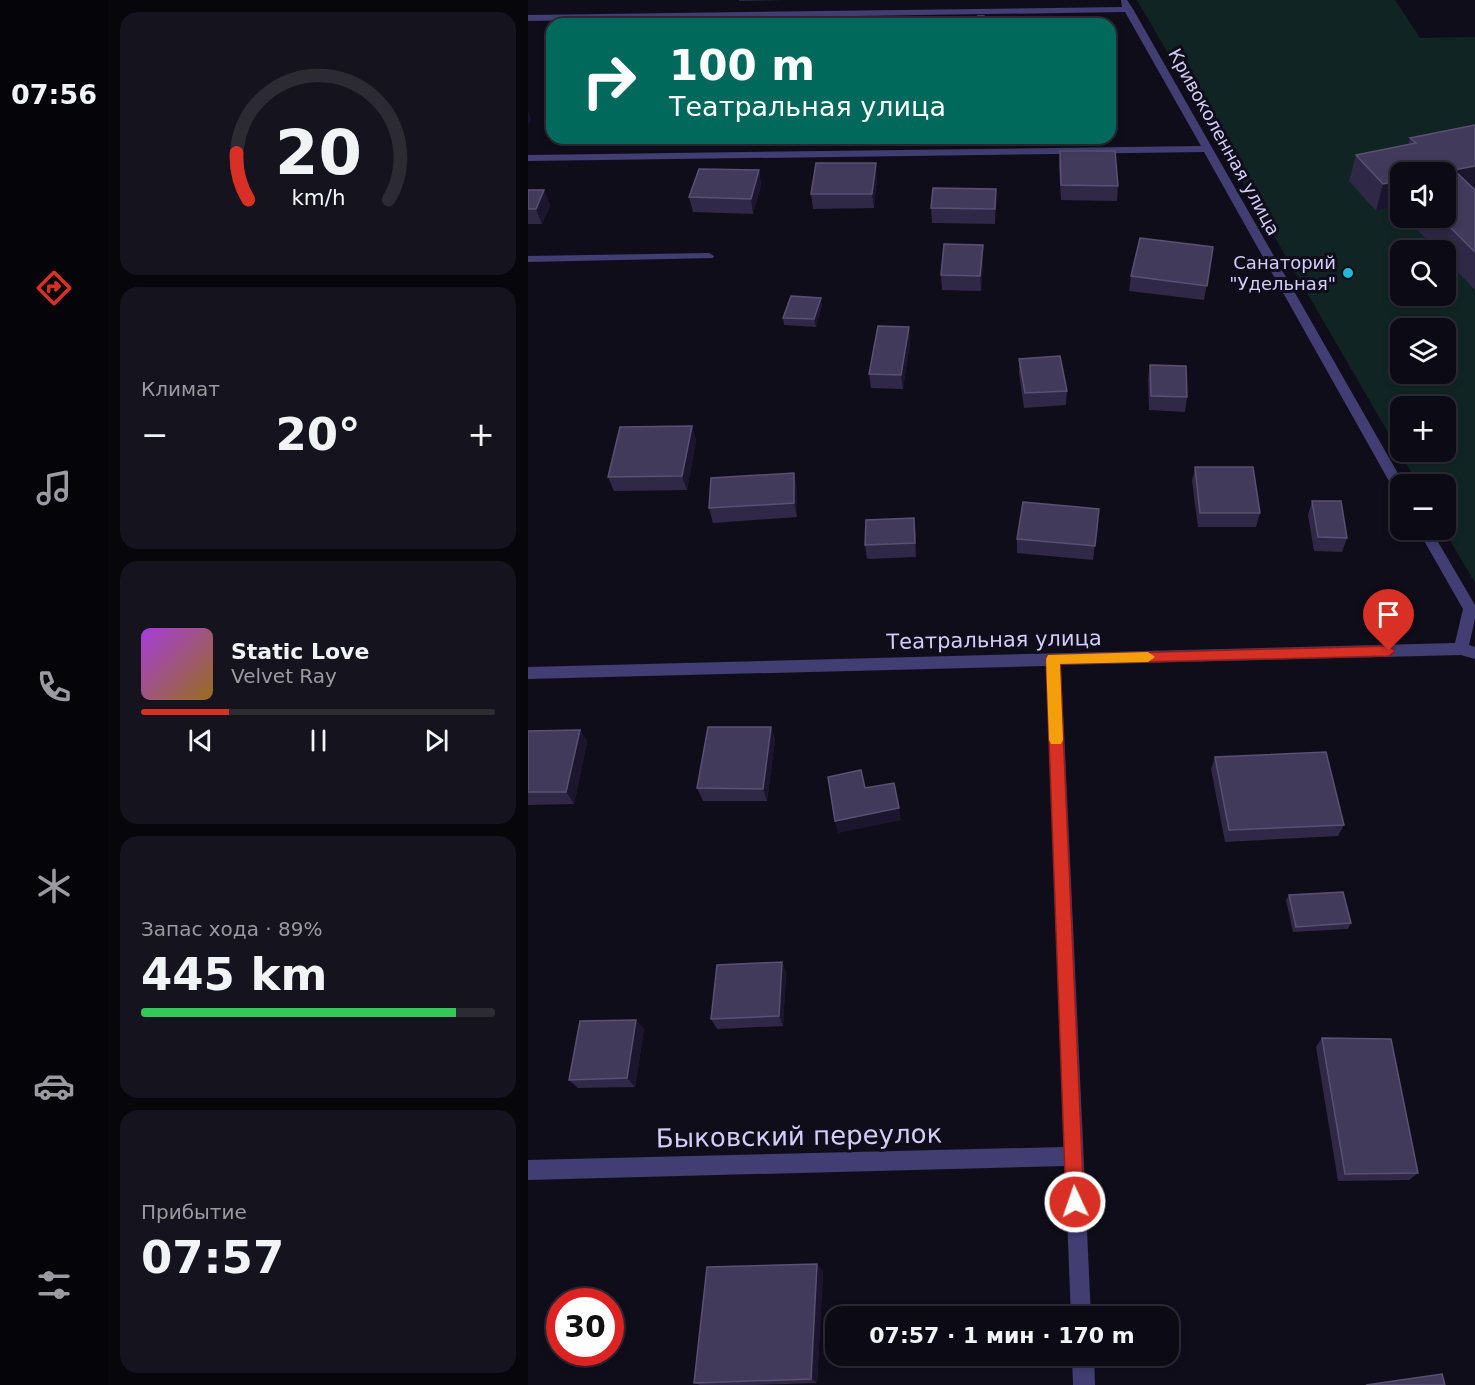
<!DOCTYPE html>
<html lang="ru">
<meta charset="utf-8">
<style>
body{margin:0;font-family:"DejaVu Sans",sans-serif;background:#15131d;color:#f1f3f6;height:100vh;display:flex;flex-direction:column;font-size:22px;white-space:nowrap}
*{box-sizing:border-box;margin:0}
p{font-size:20px;color:#9a9aa0}
.icon{flex:none;width:33px;height:33px;fill:none;stroke:currentColor;stroke-width:2;stroke-linecap:round;stroke-linejoin:round}
.map{position:relative;flex:1;overflow:hidden}
.drawer{display:flex;flex-direction:column;gap:12px;padding:12px;background:#07060b;width:420px}
.drawer>*{flex:none}
.hud{position:absolute;left:18px;top:18px;width:570px;height:126px;border-radius:18px;box-shadow:0 3px 9px #0003,0 0 0 2px #2c2b34;background:#00695c;color:#fff;overflow:hidden}
.controls{position:absolute;left:862px;top:162px;display:grid;gap:12px}
.controls a{display:grid;place-items:center;width:66px;height:66px;border-radius:12px;background:#0c0a14;box-shadow:0 3px 9px #0003,0 0 0 2px #2c2b34;font-size:30px}
.speed{position:absolute;left:18px;top:1288px;display:flex;gap:12px;font-size:30px;font-weight:700;text-align:center}
.speed>*{display:grid;place-content:center;width:78px;height:78px;border-radius:50%;background:#0c0a14;box-shadow:0 3px 9px #0003,0 0 0 2px #2c2b34;line-height:1}
.speed .limit{border:9px solid #d22;background:#fff;color:#111}
.pin{position:absolute;display:grid;place-items:center;width:51px;height:51px;color:#fff;margin:-62px -26px;border-radius:50% 50% 50% 0;rotate:-45deg;box-shadow:0 0 6px #0007}
.pin .icon{rotate:45deg}
.me{position:absolute;width:66px;margin:-33px;rotate:357deg;stroke-linejoin:round;filter:drop-shadow(0 0 4px #0008)}
.turn{display:flex;align-items:center;gap:21px;height:126px;padding:0 24px;font-size:27px}
.turn .icon{width:78px;height:78px;stroke-width:2.5}
.turn b{display:block;font-size:42px;line-height:51px}
.big{font-size:45px;font-weight:700;line-height:1.1}
.drawer .card{flex:1;display:flex;flex-direction:column;justify-content:center;gap:9px;min-width:0;padding:0 21px;border-radius:18px;background:#15131d}
.drawer .dial{align-items:center;gap:0}
.dial svg{height:156px;overflow:visible;fill:none;stroke:#2c2b34;stroke-width:7;stroke-linecap:round;text-anchor:middle}
.dial text{fill:#f1f3f6;stroke:none}
.song{display:flex;align-items:center;gap:18px}
.cover{width:72px;height:72px;border-radius:9px;background:linear-gradient(135deg,hsl(280 70% 55%),hsl(40 70% 35%))}
.played{height:6px;border-radius:3px;background:linear-gradient(90deg,#d93025 25%,#2c2b34 25%)}
.keys{display:flex;justify-content:space-around;direction:ltr}
.heat{display:flex;justify-content:space-between;align-items:center;font-size:33px;direction:ltr}
.charge{height:9px;border-radius:4px;background:linear-gradient(90deg,#34c759 89%,#2c2b34 0)}
.trip{position:absolute;left:297px;top:1306px;width:354px;height:60px;border-radius:18px;background:#0c0a14;box-shadow:0 3px 9px #0003,0 0 0 2px #2c2b34;font-weight:700;line-height:60px;text-align:center}
main{display:flex;flex:1;min-height:0}
.tabs{display:flex;flex-direction:column;width:108px;justify-content:space-around;align-items:center;background:#050408;color:#9a9aa0}
.tabs .icon{width:42px;height:42px}
.tabs .on{color:#d93025}
.tabs b{font-size:27px;color:#f1f3f6}
.map>svg:first-child{display:block}
.green{fill:#112424;fill-rule:evenodd}
.lines{fill:none;stroke-linecap:round;stroke-linejoin:round}
.minor{fill:#423e74;fill-rule:evenodd}
.wall{fill:#2f2846}
.shaded-wall{fill:#1b162d}
.building{fill:#413a5a;stroke:#585173;stroke-width:1.5}
.route{fill:#d93025;stroke:#8d1f18;stroke-width:1.5}
.slow{fill:#f59e0b}
.poi-dot{fill:#1cbcd6;stroke:#100d1b;stroke-width:2}
.labels{text-anchor:middle;stroke-width:6;stroke-linejoin:round;paint-order:stroke}
.far-street-label{font-size:18px;fill:#d4cdf9;stroke:#100d1b}
.far-poi-label{font-size:18px;fill:#d4cdf9;stroke:#100d1b;text-anchor:end}
.street-label{font-size:21px;fill:#d4cdf9;stroke:#100d1b}
.near-street-label{font-size:26px;fill:#d4cdf9;stroke:#100d1b}
</style>
<main>
<nav class="tabs">
<b>07:56</b>
<svg class="icon on" aria-label="directions" viewBox="0 0 24 24"><path d="M12 3l9 9-9 9-9-9zM9 14v-3h6M13 9l2 2-2 2"/></svg>
<svg class="icon" aria-label="music" viewBox="0 0 24 24"><path d="M9 18V5l10-2v13"/><circle cx="6" cy="18" r="3"/><circle cx="16" cy="16" r="3"/></svg>
<svg class="icon" aria-label="phone" viewBox="0 0 24 24"><path d="M5 4h4l2 5-3 2q2 4 5 5l2-3 5 2v4C11 20 4 13 5 4z"/></svg>
<svg class="icon" aria-label="climate" viewBox="0 0 24 24"><path d="M12 3v18M4 7l16 10M4 17L20 7"/></svg>
<svg class="icon" aria-label="car" viewBox="0 0 24 24"><path d="M5 17H2v-5l4-1 3-4h7l3 4 3 1v5h-3M9 17h6M6 11h13"/><circle cx="7" cy="17" r="2"/><circle cx="17" cy="17" r="2"/></svg>
<svg class="icon" aria-label="filters" viewBox="0 0 24 24"><path d="M4 7h16M4 17h16"/><circle cx="9" cy="7" r="2"/><circle cx="15" cy="17" r="2"/></svg>
</nav>
<section class="drawer">
<div class="card dial"><svg viewBox="0 0 100 80">
<path d="M14 69A42 42 0 1 1 86 69"/>
<path d="M14 69A42 42 0 0 1 8 45" stroke="#d93025"/>
<text x="50" y="56" font-size="32" font-weight="700">20</text>
<text x="50" y="72" font-size="11">km/h</text>
</svg></div>
<div class="card"><p>Климат</p>
<div class="heat"><a>−</a><b class="big">20°</b><a>+</a></div>
</div>
<div class="card">
<div class="song"><i class="cover"></i><div><b>Static Love</b><p>Velvet Ray</p></div></div>
<div class="played"></div>
<div class="keys"><svg class="icon" aria-label="previous" viewBox="0 0 24 24"><path d="M18 5L8 12l10 7zM5 5v14"/></svg><svg class="icon" aria-label="pause" viewBox="0 0 24 24"><path d="M8 5v14M16 5v14"/></svg><svg class="icon" aria-label="next" viewBox="0 0 24 24"><path d="M6 5l10 7-10 7zM19 5v14"/></svg></div>
</div>
<div class="card"><p>Запас хода · 89%</p><b class="big">445 km</b><div class="charge"></div></div>
<div class="card"><p>Прибытие</p><b class="big">07:57</b></div>
</section>
<div class="map">
<svg width="947" height="1385" viewBox="0 0 947 1385">
<rect width="100%" height="100%" fill="#100d1b"/>
<path class="green" d="M609,0H867L892,38L947,37V583L916,530H918V484H890ZM873,172H918V218H873ZM873,250H918V296H873ZM873,328H918V374H873ZM873,406H918V452H873Z"/>
<g class="lines">
<g class="minor">
<path d="M593,0H599L605,9L876,484H873V495L866,490L676,152L0,161V155L673,146L597,12L0,21V15L594,7Z"/>
<path d="M181,253L186,256L185,258L0,262V256Z"/>
<path d="M890,530H903L947,605V619L941,645L947,647V659L933,655L533,665L563,1317H543L537,1166L0,1180V1160L536,1147L518,666L0,679V667L927,643L935,609Z"/>
<path d="M544,1356H566L567,1385H545Z"/>
</g>
</g>
<g class="wall">
<path d="M211,0H255L211,1Z"/>
<path d="M947,125V290L918,260V250H909L878,218H918L873,172V212L868,206L848,211L821,181L828,155L880,144L882,138Z"/>
<path d="M532,151L590,186L589,201L533,200L531,166Z"/>
<path d="M231,170L233,185L225,214L165,212L161,197Z"/>
<path d="M349,178L346,208L285,209L283,194Z"/>
<path d="M0,190H16L22,205L14,224H0Z"/>
<path d="M468,204L467,224L404,223L403,208Z"/>
<path d="M455,245V260L453,291L414,290L413,275Z"/>
<path d="M685,247L676,300L601,291L603,276Z"/>
<path d="M294,305L288,327L256,325L255,318Z"/>
<path d="M381,327L382,342L375,389L343,388L341,374Z"/>
<path d="M491,359L539,391L538,405L496,408L491,373Z"/>
<path d="M622,365L659,397L657,412L621,410L620,379Z"/>
<path d="M164,426L168,440L159,490L86,491L80,477Z"/>
<path d="M667,467L732,513L728,527H670L664,481Z"/>
<path d="M269,487V517L185,523L181,508Z"/>
<path d="M784,501L819,538L814,552L786,551L780,515Z"/>
<path d="M571,509L565,560L489,553V539Z"/>
<path d="M388,532V557L339,559L337,545Z"/>
<path d="M243,727L247,740L239,801H175L169,788Z"/>
<path d="M52,730L59,742L46,804L0,805V731Z"/>
<path d="M687,757L816,825L810,836L697,842L683,769Z"/>
<path d="M761,895L823,923L820,929L765,932L758,900Z"/>
<path d="M254,962L258,972L255,1026L189,1029L183,1019Z"/>
<path d="M116,1029L107,1087L50,1088L41,1080Z"/>
<path d="M794,1038L890,1173L881,1180L810,1181L788,1047Z"/>
<path d="M295,1271L289,1383L226,1385H172L166,1383Z"/>
</g>
<g class="shaded-wall">
<path d="M0,111L3,120L0,125Z"/>
<path d="M348,163L349,178L346,208L344,194Z"/>
<path d="M947,166V190L926,170Z"/>
<path d="M231,170L233,185L225,214L223,199Z"/>
<path d="M873,180V190L868,206L848,211L855,184Z"/>
<path d="M468,189V204L467,224V209Z"/>
<path d="M16,190L22,205L14,224L8,209Z"/>
<path d="M455,245V260L453,291L452,276Z"/>
<path d="M293,298L294,305L288,327L286,319Z"/>
<path d="M381,327L382,342L375,389L373,375Z"/>
<path d="M164,426L168,440L159,490L154,476Z"/>
<path d="M266,473L269,487V517L266,503Z"/>
<path d="M386,518L388,532V557L387,543Z"/>
<path d="M243,727L247,740L239,801L235,789Z"/>
<path d="M52,730L59,742L46,804L38,792Z"/>
<path d="M371,808L373,820L310,833L307,821Z"/>
<path d="M254,962L258,972L255,1026L251,1016Z"/>
<path d="M108,1020L116,1029L107,1087L99,1078Z"/>
<path d="M289,1264L295,1271L289,1383L283,1379Z"/>
</g>
<g class="building">
<path d="M450,16H456V19L478,18V24H418V21L450,20Z"/>
<path d="M309,18H357L356,24H308Z"/>
<path d="M947,125V166L926,170L947,190V252L913,218H918V172H873V180L855,184L828,155L888,143L882,138Z"/>
<path d="M532,151H587L590,186L533,185Z"/>
<path d="M288,163H348L344,194H283Z"/>
<path d="M171,169L231,170L223,199L161,197Z"/>
<path d="M405,188L468,189L467,209L403,208Z"/>
<path d="M0,190H16L8,209H0Z"/>
<path d="M612,238L685,247L679,286L603,276Z"/>
<path d="M416,244L455,245L452,276L413,275Z"/>
<path d="M263,296L293,298L286,319L255,318Z"/>
<path d="M350,326L381,327L373,375L341,374Z"/>
<path d="M532,356L539,391L497,393L491,359Z"/>
<path d="M622,365L658,366L659,397L623,396Z"/>
<path d="M164,426L154,476L80,477L92,427Z"/>
<path d="M667,467H725L732,513H672Z"/>
<path d="M266,473V503L181,508L183,478Z"/>
<path d="M784,501H813L819,538L790,537Z"/>
<path d="M495,502L571,509L567,546L489,539Z"/>
<path d="M386,518L387,543L337,545L338,520Z"/>
<path d="M180,727H243L235,789L169,788Z"/>
<path d="M52,730L38,792H0V731Z"/>
<path d="M798,752L816,825L701,830L687,757Z"/>
<path d="M333,770L337,788L366,783L371,808L307,821L300,777Z"/>
<path d="M815,892L823,923L768,927L761,895Z"/>
<path d="M254,962L251,1016L183,1019L189,965Z"/>
<path d="M108,1020L99,1078L41,1080L52,1021Z"/>
<path d="M794,1038L863,1039L890,1173L817,1174Z"/>
<path d="M289,1264L283,1379L166,1383L179,1267Z"/>
<path d="M914,1374L917,1385H838Z"/>
</g>
<path class="route" d="M861,646L867,651L861,656L532,664L556,1202L553,1208L547,1211L540,1208L538,1202L518,659L520,655Z"/>
<path class="slow" d="M620,652L627,657L620,662L532,664L535,740L533,744H523L521,740L518,659L520,655Z"/>
<circle class="poi-dot" cx="820" cy="273" r="6"/>
<g class="labels">
<g class="far-street-label">
<text transform="translate(696 142) rotate(61)" y="6">Кривоколенная улица</text>
</g>
<g class="far-poi-label">
<text x="808" y="269">Санаторий<tspan x="808" dy="21">"Удельная"</tspan></text>
</g>
<g class="street-label">
<text transform="translate(466 640) rotate(-1)" y="7">Театральная улица</text>
</g>
<g class="near-street-label">
<text transform="translate(271 1136) rotate(-1)" y="9">Быковский переулок</text>
</g>
</g>
</svg>
<div class="controls">
<a><svg class="icon" aria-label="sound" viewBox="0 0 24 24"><path d="M4 9h4l5-4v14l-5-4H4zM17 9q2 3 0 6"/></svg></a>
<a><svg class="icon" aria-label="search" viewBox="0 0 24 24"><circle cx="10" cy="10" r="6"/><path d="M15 15l6 6"/></svg></a>
<a><svg class="icon" aria-label="layers" viewBox="0 0 24 24"><path d="M12 4l9 5-9 5-9-5zM3 14l9 5 9-5"/></svg></a>
<a>+</a>
<a>−</a>
</div>
<div class="speed"><div class="limit">30</div></div>
<div class="pin" style="left:861px;top:651px;background:#d93025"><svg class="icon" aria-label="arrive" viewBox="0 0 24 24"><path d="M6 21V4h12l-3 4 3 4H6"/></svg></div>
<svg class="me" style="left:547px;top:1202px" viewBox="-20 -20 40 40"><circle r="17" fill="#d93025" stroke="#fff" stroke-width="3"/><path d="M0-11L8 9 0 5-8 9z" fill="#fff"/></svg>
<div class="trip">07:57 · 1 мин · 170 m</div>
<div class="hud">
<div class="turn"><svg class="icon" aria-label="right" viewBox="0 0 24 24"><path d="M7 20v-9h11M14 6l5 5-5 5"/></svg><div><b>100 m</b>Театральная улица</div></div>
</div>
</div>
</main>
